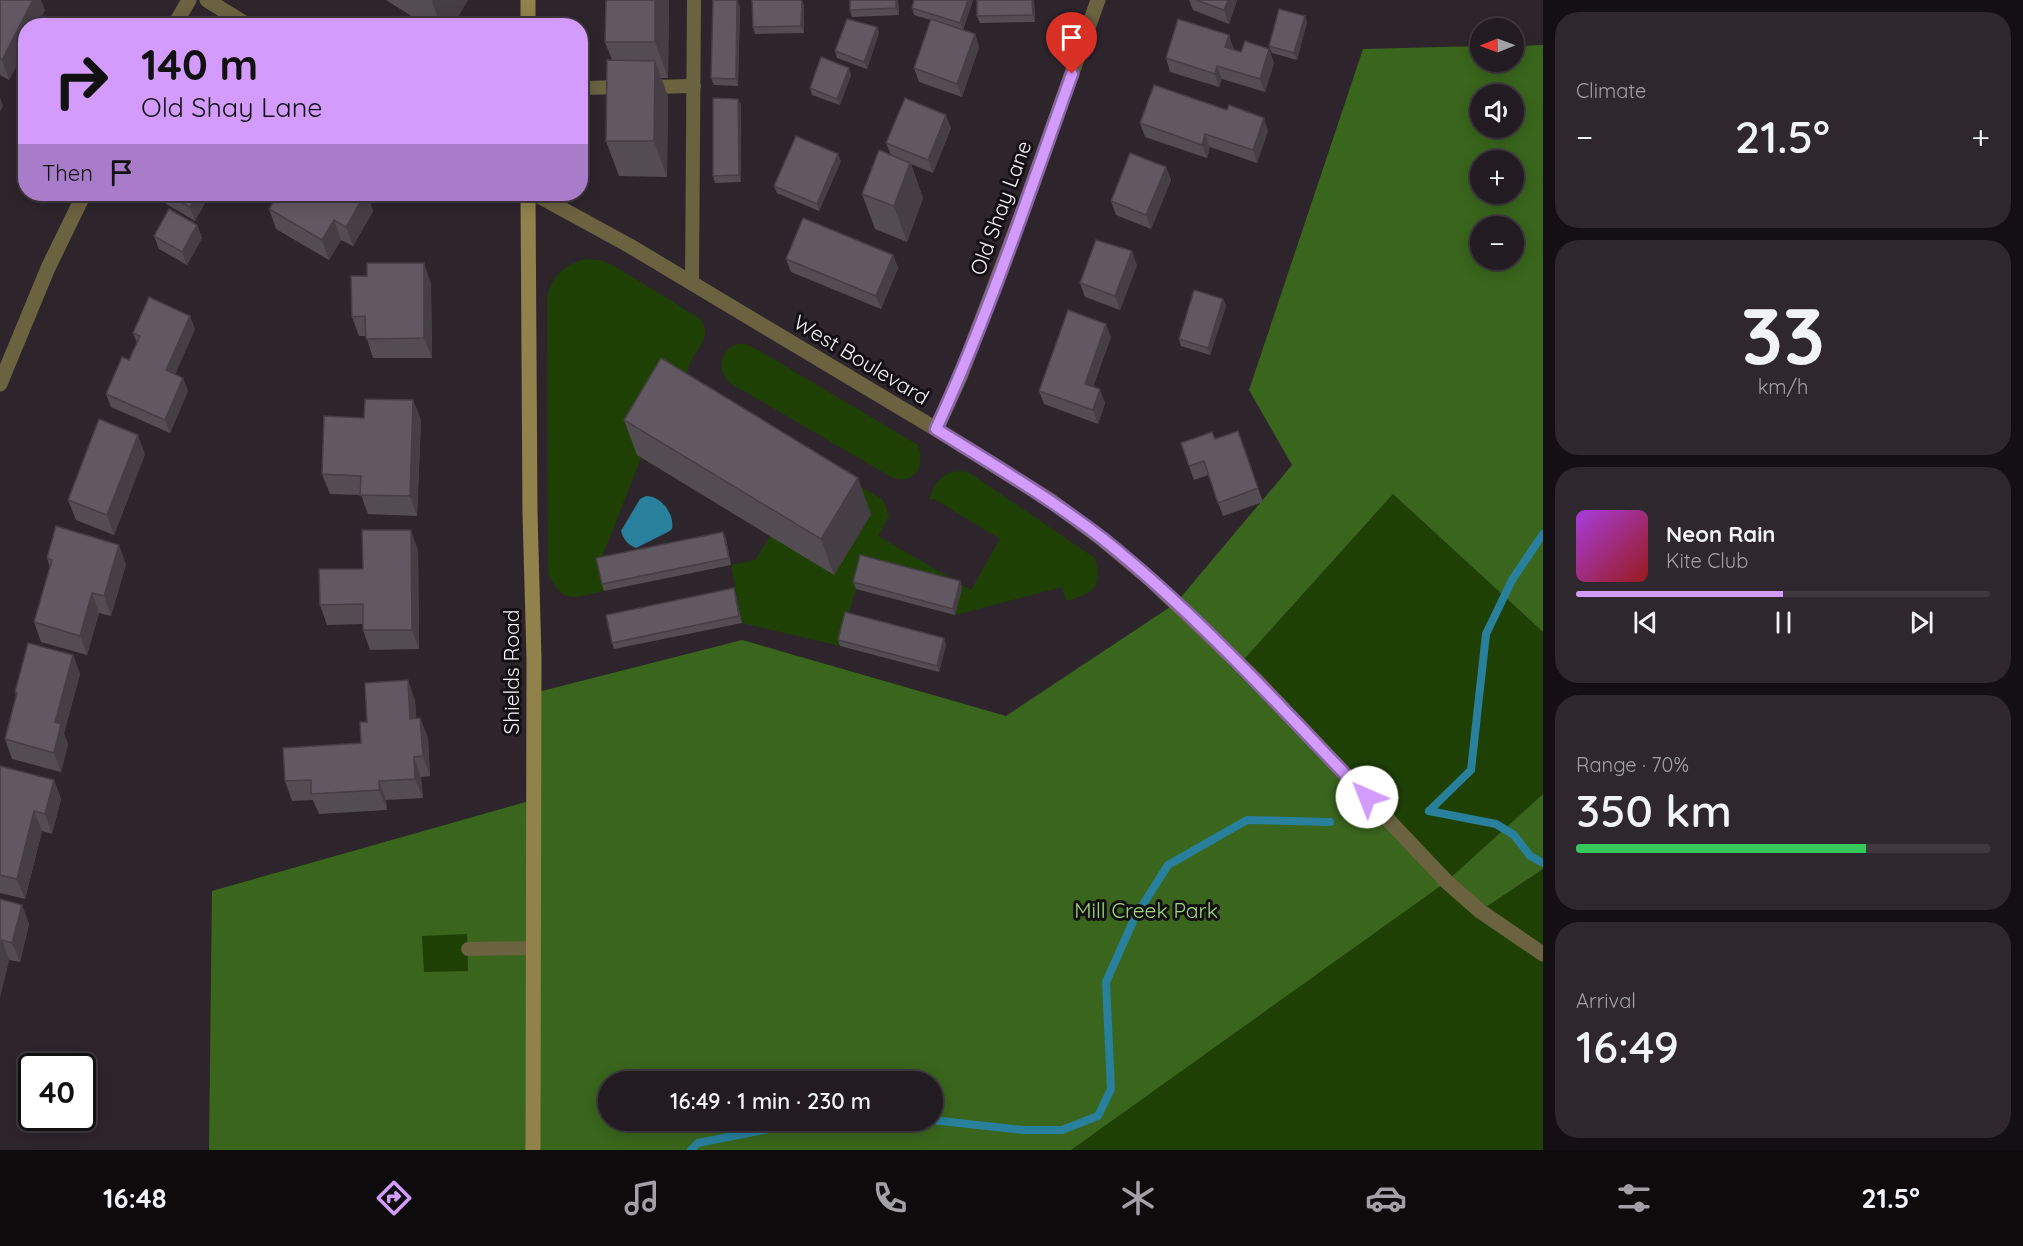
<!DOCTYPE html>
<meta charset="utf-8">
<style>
body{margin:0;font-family:Quicksand,sans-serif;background:#2e282e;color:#f1f3f6;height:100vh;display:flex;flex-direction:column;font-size:22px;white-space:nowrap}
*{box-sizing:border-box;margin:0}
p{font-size:20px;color:#a2a1a5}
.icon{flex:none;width:33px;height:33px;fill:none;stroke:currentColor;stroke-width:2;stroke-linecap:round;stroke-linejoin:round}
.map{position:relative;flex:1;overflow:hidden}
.details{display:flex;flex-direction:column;gap:12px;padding:12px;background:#130f12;width:480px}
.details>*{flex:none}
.top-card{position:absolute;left:18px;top:18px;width:570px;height:183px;border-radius:24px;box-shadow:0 3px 15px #0003,0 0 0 2px #3f393f;background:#d39cfc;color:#111;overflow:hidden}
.needle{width:39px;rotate:269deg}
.buttons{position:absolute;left:1470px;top:18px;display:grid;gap:12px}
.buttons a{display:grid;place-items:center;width:54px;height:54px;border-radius:50%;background:#221b21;box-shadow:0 3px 15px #0003,0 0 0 2px #3f393f;font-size:30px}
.speed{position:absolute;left:18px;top:1053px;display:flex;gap:12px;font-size:30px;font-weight:700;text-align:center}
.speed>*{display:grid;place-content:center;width:78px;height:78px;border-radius:50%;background:#221b21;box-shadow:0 3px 15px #0003,0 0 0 2px #3f393f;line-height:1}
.speed .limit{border:3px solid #111;border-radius:9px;background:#fff;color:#111}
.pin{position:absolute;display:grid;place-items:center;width:51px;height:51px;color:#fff;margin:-62px -26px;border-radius:50% 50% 50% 0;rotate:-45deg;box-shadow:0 0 6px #0007}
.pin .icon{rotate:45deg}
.me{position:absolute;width:66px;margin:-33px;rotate:316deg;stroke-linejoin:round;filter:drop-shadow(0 0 4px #0008)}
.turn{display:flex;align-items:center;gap:21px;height:126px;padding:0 24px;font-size:27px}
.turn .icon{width:78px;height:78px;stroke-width:2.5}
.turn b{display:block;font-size:42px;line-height:51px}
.then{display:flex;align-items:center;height:57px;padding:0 24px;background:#0003;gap:12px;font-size:22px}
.big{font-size:45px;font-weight:600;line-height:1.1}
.details .tile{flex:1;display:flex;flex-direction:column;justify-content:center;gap:9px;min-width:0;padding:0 21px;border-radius:24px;background:#2e282e}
.details .dial{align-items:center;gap:0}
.dial b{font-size:78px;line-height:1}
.song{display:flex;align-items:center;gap:18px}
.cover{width:72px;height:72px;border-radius:9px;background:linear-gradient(135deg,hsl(280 70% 55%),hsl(0 70% 35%))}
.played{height:6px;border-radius:3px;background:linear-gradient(90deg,#d39cfc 50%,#3f393f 50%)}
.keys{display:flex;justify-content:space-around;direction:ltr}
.heat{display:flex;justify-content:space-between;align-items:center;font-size:33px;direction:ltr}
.charge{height:9px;border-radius:4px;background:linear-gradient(90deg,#34c759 70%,#3f393f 0)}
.trip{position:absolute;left:598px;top:1071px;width:345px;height:60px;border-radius:30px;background:#221b21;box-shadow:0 3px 15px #0003,0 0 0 2px #3f393f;font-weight:600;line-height:60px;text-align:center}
.tabs{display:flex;height:96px;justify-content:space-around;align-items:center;background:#0e0b0d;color:#a2a1a5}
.tabs .icon{width:42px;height:42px}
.tabs .selected{color:#d39cfc}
.tabs b{font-size:27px;color:#f1f3f6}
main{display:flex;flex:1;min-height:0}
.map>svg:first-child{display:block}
.green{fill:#1e4005;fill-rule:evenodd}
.forest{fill:#39651c;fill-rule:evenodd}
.water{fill:#28809c}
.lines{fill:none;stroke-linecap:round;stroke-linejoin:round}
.stream{stroke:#28809c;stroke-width:8}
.service{stroke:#6b6240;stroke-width:14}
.minor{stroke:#6b6240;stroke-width:15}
.tertiary{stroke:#6b6240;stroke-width:15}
.secondary{stroke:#91824b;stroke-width:15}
.wall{fill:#544c53}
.shaded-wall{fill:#453e44}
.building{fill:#625861;stroke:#453e44;stroke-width:1.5}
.route-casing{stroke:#8965a4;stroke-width:15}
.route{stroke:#d39cfc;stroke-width:10}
.labels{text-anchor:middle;stroke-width:6;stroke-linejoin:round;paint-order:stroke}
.street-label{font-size:21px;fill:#f7f2f7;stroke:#130f13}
.park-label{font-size:21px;fill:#9cdb79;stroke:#130f13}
</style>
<main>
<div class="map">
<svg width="1543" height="1150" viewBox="0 0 1543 1150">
<rect width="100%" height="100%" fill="#2d242c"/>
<g class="green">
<path d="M585,259L599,260L611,264L699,318C716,336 695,348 689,366C687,373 688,378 690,385L883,500L889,516L878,536L971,590L1000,539L934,499L929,500C935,480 946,468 968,472L1095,558C1103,588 1094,593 1066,601L1062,587L955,615L962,588L863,562L840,646L742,623L731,565L755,560L770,536L834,575L637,455L641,458L599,565L604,591C574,597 564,606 548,574L547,297C552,276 564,265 585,259Z"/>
<path d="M736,344H744L753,347L918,445C925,465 917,484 893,478L730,383C717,371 719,352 736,344Z"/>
<path d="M1393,494L1543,632V794L1447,882L1480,911L1543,869V1150H209L212,891L534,800L742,640L1006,717L1176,603L1239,665ZM609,1082H933V1120H609Z"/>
</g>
<path class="forest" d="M1543,45V632L1393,494L1239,665L1447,881L1543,794V869L1480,911L1446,882L1071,1150H209L212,891L533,800L534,693L742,640L1006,716L1176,603L1292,465L1249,390L1363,49L1480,46V62H1514V46ZM1480,94H1514V128H1480ZM1480,160H1514V194H1480ZM1480,226H1514V260H1480ZM467,934L468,971L424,972L422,936ZM609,1082H933V1120H609Z"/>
<path class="water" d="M646,496C661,496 675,514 672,529L668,532L636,548C628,545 623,539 621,531L640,499Z"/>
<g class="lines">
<g class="stream">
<path d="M1429,811L1471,770L1486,634L1512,580L1543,534"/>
<path d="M1429,811L1496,824L1514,835L1530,856L1543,863"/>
<path d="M932,1120L1023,1130H1062L1098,1116L1111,1089L1106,982L1135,917L1168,865L1247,820L1330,822"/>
<path d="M691,1150L698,1143L814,1120"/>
</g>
<g class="service">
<path d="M649,87L694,86"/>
<path d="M580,88L623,87"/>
<path d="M692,283L694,0"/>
<path d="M468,949L533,948"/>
</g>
<g class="minor">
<path d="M174,26L189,0"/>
<path d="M0,384L48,268L84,194"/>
<path d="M936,429L960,377L1021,216L1098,0"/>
</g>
<g class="tertiary">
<path d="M207,0L249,26"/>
<path d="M535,194L630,246L936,429L1050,500L1102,539L1151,580L1256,680L1447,882L1480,911L1543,954"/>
</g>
<g class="secondary">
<path d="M528,0V26"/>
<path d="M528,194L530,513L534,658L533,1150"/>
</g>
</g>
<g class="wall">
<path d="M0,0L45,10L37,26H26V48L9,80L0,75Z"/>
<path d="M386,0H468L452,26H427Z"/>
<path d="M669,0L668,78H661L668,97L667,177L619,176L606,141L612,60L605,42Z"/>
<path d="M850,0H898L899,15L852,17L850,10Z"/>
<path d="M914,0H973L963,30L975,34L979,47L962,97L919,82L914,68L931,20L914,15L912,8Z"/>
<path d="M1034,0L1035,22L980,23L977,16Z"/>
<path d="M1189,0H1237L1229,24L1193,10Z"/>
<path d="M804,6V33L755,34L753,27Z"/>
<path d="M740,7L738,86L714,85L711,78Z"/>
<path d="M1307,22L1297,60L1272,53L1269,46Z"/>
<path d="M877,27L879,33L867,69L837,58L835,51Z"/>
<path d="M1229,35L1233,50L1241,52L1269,49L1274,63L1265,92L1222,79L1219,87L1170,72L1166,58Z"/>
<path d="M851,75L840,105L812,95L810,88Z"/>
<path d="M741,105V182L715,183L713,176Z"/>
<path d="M1140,123L1268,131L1257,163L1210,147L1207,158L1145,137Z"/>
<path d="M951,128L933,173L911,164L923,198L907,242L875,229L862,194L891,155L886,143Z"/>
<path d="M841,161L819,211L777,193L774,186Z"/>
<path d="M1166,167L1171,180L1151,229L1116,215L1111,201Z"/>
<path d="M160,194H210L195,221L163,202Z"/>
<path d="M268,194H367L373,211L353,246L341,240L329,260L276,229L269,209L272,204Z"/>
<path d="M197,225L202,238L187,265L159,249L154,236Z"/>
<path d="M893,255L898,268L881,309L791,272L786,259Z"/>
<path d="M1137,265L1120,310L1085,297L1080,283Z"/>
<path d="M431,283L432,358H373L366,336H359L352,317Z"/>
<path d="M1223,299L1226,306L1210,355L1181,346L1179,339Z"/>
<path d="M195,329L175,374L188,391L170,433L111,407L106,394L129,360L137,343L133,333Z"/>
<path d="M1111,337L1093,387L1105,403L1098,424L1044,404L1039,391Z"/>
<path d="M413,400L421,420L417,516L368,514L361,495L330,494L322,474L364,418Z"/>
<path d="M624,420L871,514L834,575L637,455Z"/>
<path d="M1238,431L1263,502L1223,516L1208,475L1194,480L1181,443L1215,439Z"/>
<path d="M145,454L114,535L76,520L68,500Z"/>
<path d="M723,532L726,539L731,565L604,591L602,584Z"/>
<path d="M418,550L419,649L370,650L363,630V624L327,625L320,605L363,569Z"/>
<path d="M47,558L126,564L111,616L99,613L87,655L41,642L34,622L50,568Z"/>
<path d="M960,581L962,588L955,615L856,589L853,582Z"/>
<path d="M734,588L736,595L742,623L614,649L612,643Z"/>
<path d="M944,638L946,645L939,672L840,646L838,640Z"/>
<path d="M73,655L80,674L64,733L68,744L61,772L12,759L5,739L16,697L15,692Z"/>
<path d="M415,700L416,718H420L428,738L430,776L421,777L423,798L386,800L387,810L319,814L313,800L292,801L285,781L361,743L367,722Z"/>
<path d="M0,766L54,780L61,799L52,834L42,831L25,899L0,893Z"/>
<path d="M0,899L22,905L29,924L20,962L9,960L0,997Z"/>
</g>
<g class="shaded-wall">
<path d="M33,0H41L45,10L37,26H26V48L9,80L2,60Z"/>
<path d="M433,0H468L452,26H441L432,2Z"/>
<path d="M655,0H669L668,78L655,42Z"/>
<path d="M737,0L740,7L738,86L736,79Z"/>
<path d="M802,0L804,6V33L801,26Z"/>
<path d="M896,0H898L899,15L896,8Z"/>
<path d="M968,0H973L963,30L960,23Z"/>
<path d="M1032,0H1034L1035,22L1033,15Z"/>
<path d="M1228,0H1237L1229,24L1224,10Z"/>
<path d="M1305,16L1307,22L1297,60L1294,53Z"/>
<path d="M877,27L879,33L867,69L864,62Z"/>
<path d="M975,34L979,47L962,97L957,84Z"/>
<path d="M1229,35L1234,49L1230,60L1225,47Z"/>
<path d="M1269,49L1274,63L1265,92L1260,79Z"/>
<path d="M655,61L668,97L667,177L654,141Z"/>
<path d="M1217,66L1222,79L1219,87L1215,74Z"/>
<path d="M849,68L851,75L840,105L837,99Z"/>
<path d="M0,97L3,106L0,112Z"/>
<path d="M738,99L741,105V182L739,175Z"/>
<path d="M946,115L951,128L933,173L928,160Z"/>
<path d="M1264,118L1268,131L1257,163L1253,150Z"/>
<path d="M1205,134L1210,147L1207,158L1202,145Z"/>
<path d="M838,154L841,161L819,211L817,204Z"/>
<path d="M910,163L923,198L907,242L894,206Z"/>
<path d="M1166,167L1171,180L1151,229L1146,215Z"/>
<path d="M198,194H210L195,221L190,207Z"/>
<path d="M365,194H367L373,211L353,246L346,227Z"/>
<path d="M334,220L341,240L329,260L322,240Z"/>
<path d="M197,225L202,238L187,265L182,252Z"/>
<path d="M1132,251L1137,265L1120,310L1115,296Z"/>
<path d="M893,255L898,268L881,309L876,296Z"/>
<path d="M424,263L431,283L432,358L424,338Z"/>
<path d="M1223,299L1226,306L1210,355L1208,348Z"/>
<path d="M190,316L195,329L171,384L166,370Z"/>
<path d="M1106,324L1111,337L1089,397L1085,384Z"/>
<path d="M183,378L188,391L170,433L165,420Z"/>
<path d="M1100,389L1105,403L1098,424L1093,410Z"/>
<path d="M413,400L421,420L417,516L410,496Z"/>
<path d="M138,435L145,454L114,535L107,515Z"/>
<path d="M858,478L871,514L834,575L821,539Z"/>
<path d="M411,530L418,550L419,649L412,630Z"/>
<path d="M723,532L726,539L731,565L729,558Z"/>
<path d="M119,545L126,564L111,616L104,596Z"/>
<path d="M960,581L962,588L955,615L953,609Z"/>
<path d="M734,588L736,595L742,623L739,616Z"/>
<path d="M92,593L99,613L87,655L80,636Z"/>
<path d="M944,638L946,645L939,672L937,666Z"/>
<path d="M73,655L80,674L64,733L68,744L61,772L54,753L55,722Z"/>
<path d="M408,680L415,700L417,738L410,719Z"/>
<path d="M420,718L428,738L430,776L423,756Z"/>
<path d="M414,757L421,777L423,798L415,779Z"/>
<path d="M54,780L61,799L52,834L45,814Z"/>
<path d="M379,781L386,800L387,810L379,790Z"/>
<path d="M34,811L42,831L25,899L17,879Z"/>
<path d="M22,905L29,924L20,962L12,943Z"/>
<path d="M2,940L9,960L0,997V947Z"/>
</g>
<g class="building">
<path d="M0,0H33L2,60L0,59Z"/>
<path d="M606,0H655V42H605Z"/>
<path d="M713,0H737L736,79L711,78Z"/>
<path d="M752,0H802L801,26L753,27Z"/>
<path d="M850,0H896V8L850,10Z"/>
<path d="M914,0H968L960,23L912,8Z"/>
<path d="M977,0H1032L1033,15L977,16Z"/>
<path d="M1196,0H1228L1224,10Z"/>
<path d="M1279,9L1305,16L1294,53L1269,46Z"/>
<path d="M847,19L877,27L864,62L835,51Z"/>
<path d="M931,19L975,34L957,84L914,68Z"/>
<path d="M1178,19L1229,35L1225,47L1241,52L1245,41L1269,49L1260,79L1217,66L1215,74L1166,58Z"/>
<path d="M821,57L849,68L837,99L810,88Z"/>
<path d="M607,60L655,61L654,141H606Z"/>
<path d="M1154,85L1227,110L1229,105L1264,118L1253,150L1205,134L1202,145L1140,123Z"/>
<path d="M713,98L738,99L739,175L713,176Z"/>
<path d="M905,98L946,115L928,160L886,143Z"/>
<path d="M796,136L838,154L817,204L774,186Z"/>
<path d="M879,150L910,163L894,206L862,194Z"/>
<path d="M1130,153L1166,167L1146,215L1111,201Z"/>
<path d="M166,194H198L190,207Z"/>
<path d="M278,194H365L346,227L334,220L322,240L269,209Z"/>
<path d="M169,209L197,225L182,252L154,236Z"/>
<path d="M803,218L893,255L876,296L786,259Z"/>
<path d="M1096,240L1132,251L1115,296L1080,283Z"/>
<path d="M367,263H424V338L366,339L365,316L352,317L351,276H367Z"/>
<path d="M1194,290L1223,299L1208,348L1179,339Z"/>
<path d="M149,297L190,316L166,370L183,378L165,420L106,394L122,357L129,360L140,336L133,333Z"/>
<path d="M1068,310L1106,324L1085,384L1100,389L1093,410L1039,391Z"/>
<path d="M661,358L858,478L821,539L624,420Z"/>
<path d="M365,399L413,400L410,496L360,495L361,476L322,474L324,416L364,418Z"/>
<path d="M99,419L138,435L107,515L68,500Z"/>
<path d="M1238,431L1258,488L1218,503L1204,461L1189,466L1181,443L1212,432L1215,439Z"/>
<path d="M56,526L119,545L104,596L92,593L80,636L34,622L52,560L47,558Z"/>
<path d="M362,530H411L412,630H363V604L320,605L319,569H363Z"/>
<path d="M723,532L729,558L602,584L596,558Z"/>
<path d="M860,555L960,581L953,609L853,582Z"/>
<path d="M734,588L739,616L612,643L606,615Z"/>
<path d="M845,612L944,638L937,666L838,640Z"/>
<path d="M28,643L73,655L55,722L61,724L54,753L5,739L17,693L15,692Z"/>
<path d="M408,680L410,719L420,718L423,756L414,757L415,779L379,781V790L311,794V780L285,781L283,748L361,743L360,722H367L365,683Z"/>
<path d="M0,766L54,780L45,814L34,811L17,879L0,875Z"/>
<path d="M0,899L22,905L12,943L2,940L0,947Z"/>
</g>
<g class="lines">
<g class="route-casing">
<path id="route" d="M1072,74C1029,193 989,314 936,429C992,464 1050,498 1103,539C1199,616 1282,709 1367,797"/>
</g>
<use href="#route" class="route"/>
</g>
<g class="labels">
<g class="street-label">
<text transform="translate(1001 208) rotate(-70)" y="7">Old Shay Lane</text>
<text transform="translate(861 360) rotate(31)" y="7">West Boulevard</text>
<text transform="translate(512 672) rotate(-90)" y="7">Shields Road</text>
</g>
<g class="park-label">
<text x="1146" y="918">Mill Creek Park</text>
</g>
</g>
</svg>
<div class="buttons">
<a><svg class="needle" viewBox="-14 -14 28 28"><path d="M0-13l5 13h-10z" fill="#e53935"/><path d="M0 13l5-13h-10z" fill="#a2a1a5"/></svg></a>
<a><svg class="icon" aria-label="sound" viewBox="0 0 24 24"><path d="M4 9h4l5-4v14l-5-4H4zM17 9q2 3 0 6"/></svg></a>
<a>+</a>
<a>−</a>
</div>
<div class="speed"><div class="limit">40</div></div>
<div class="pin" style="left:1072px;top:74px;background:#d93025"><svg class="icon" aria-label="arrive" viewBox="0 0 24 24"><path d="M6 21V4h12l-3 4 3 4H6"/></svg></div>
<svg class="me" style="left:1367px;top:797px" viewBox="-20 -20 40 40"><circle r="19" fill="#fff"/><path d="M0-13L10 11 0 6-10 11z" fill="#d39cfc"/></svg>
<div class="trip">16:49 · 1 min · 230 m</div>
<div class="top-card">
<div class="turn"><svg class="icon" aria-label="right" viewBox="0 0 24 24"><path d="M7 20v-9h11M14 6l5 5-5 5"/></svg><div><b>140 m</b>Old Shay Lane</div></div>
<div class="then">Then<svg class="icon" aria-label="arrive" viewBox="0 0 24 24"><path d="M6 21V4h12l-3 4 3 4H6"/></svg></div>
</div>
</div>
<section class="details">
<div class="tile"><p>Climate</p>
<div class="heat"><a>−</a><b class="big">21.5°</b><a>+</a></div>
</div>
<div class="tile dial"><b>33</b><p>km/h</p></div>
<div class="tile">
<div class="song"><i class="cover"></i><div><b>Neon Rain</b><p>Kite Club</p></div></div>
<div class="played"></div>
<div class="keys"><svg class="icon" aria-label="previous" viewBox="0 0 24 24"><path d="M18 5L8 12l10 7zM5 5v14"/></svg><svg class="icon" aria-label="pause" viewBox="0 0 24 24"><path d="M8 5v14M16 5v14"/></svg><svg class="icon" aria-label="next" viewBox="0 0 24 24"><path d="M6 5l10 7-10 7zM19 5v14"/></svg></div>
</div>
<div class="tile"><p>Range · 70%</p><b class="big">350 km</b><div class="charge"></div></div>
<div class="tile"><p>Arrival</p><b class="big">16:49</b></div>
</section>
</main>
<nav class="tabs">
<b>16:48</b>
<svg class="icon selected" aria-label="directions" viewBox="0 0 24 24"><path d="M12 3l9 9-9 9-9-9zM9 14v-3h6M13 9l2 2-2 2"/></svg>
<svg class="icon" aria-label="music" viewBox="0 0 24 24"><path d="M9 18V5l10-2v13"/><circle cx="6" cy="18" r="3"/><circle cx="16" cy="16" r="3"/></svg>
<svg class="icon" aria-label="phone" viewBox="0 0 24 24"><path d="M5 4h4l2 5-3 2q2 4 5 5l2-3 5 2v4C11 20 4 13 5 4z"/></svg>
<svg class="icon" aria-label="climate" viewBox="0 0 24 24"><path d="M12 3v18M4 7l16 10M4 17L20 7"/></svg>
<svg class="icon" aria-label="car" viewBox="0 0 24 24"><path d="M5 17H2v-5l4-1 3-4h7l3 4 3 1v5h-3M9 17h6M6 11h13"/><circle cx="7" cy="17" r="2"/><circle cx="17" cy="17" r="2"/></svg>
<svg class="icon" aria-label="filters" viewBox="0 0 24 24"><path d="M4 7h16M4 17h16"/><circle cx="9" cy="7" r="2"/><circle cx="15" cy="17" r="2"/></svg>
<b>21.5°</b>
</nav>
